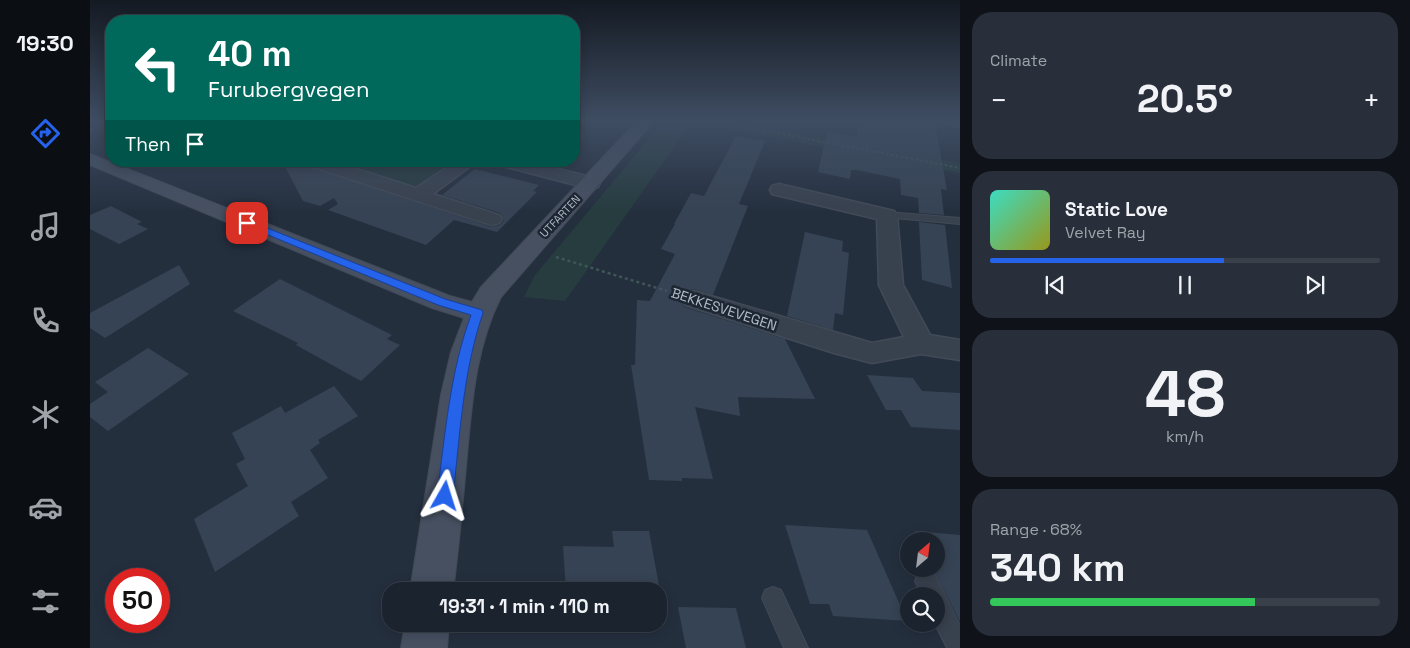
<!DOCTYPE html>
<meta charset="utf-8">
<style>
body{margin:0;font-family:"Space Grotesk",sans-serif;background:#282f3a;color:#f1f3f6;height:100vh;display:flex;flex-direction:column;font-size:19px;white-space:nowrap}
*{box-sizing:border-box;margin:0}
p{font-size:16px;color:#a0a4aa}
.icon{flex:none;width:28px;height:28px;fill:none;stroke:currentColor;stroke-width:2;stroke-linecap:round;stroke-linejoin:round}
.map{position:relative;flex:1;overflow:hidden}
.drawer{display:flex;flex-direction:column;gap:12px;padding:12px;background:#0f1319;width:450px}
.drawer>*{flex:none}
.banner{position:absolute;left:15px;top:15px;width:475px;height:152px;border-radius:20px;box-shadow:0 2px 12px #0003,0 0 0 1px #39404a;background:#00695c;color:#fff;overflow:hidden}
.needle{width:32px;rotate:28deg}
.controls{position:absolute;left:810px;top:532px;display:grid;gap:10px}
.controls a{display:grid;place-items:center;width:45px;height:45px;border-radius:50%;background:#1b232e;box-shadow:0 2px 12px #0003,0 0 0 1px #39404a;font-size:25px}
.speed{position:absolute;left:15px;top:568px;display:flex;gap:10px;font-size:25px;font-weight:700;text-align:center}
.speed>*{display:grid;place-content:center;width:65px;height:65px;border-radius:50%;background:#1b232e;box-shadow:0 2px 12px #0003,0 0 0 1px #39404a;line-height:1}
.speed .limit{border:8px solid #d22;background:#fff;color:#111}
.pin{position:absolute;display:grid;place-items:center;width:42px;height:42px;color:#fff;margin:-21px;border-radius:10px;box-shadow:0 2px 8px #0006}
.me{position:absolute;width:55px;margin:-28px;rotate:6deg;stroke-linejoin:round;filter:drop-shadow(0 0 4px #0008)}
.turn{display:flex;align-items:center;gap:18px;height:105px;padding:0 20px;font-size:22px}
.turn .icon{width:65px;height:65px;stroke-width:2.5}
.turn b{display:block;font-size:35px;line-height:42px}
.then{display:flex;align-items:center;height:48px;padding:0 20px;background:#0003;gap:10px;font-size:19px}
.big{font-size:38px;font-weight:700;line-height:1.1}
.drawer .widget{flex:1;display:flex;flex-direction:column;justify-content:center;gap:8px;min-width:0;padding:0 18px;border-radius:20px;background:#282f3a}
.drawer .dial{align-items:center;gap:0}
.dial b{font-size:65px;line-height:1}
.song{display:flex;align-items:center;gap:15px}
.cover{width:60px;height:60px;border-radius:8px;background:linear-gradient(135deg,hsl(170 70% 55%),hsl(60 70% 35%))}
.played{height:5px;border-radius:2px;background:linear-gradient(90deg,#2563eb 60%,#39404a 60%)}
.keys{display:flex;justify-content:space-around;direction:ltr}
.heat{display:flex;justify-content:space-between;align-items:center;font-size:28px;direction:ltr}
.charge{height:8px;border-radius:4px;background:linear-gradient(90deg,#34c759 68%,#39404a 0)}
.trip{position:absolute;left:292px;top:582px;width:285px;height:50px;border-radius:20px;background:#1b232e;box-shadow:0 2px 12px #0003,0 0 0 1px #39404a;font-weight:700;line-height:50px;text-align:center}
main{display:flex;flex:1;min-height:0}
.menu{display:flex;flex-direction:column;width:90px;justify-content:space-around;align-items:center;background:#0b0e12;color:#a0a4aa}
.menu .icon{width:35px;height:35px}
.menu .current{color:#2563eb}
.menu b{font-size:22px;color:#f1f3f6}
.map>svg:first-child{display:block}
.green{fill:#263c3f}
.building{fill:#364354}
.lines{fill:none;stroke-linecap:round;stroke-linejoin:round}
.lane-casing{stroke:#414a57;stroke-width:2}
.street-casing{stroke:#414a57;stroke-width:3}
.secondary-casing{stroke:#414a57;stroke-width:2}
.path-far1{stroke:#3f5557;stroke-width:2;stroke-dasharray:2.5 2.5;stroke-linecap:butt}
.path{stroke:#3f5557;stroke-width:2.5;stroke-dasharray:3 3;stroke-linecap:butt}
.lane{fill:#38414e;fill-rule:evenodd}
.street{fill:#38414e;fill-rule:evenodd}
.secondary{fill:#465061;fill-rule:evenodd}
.route{fill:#2563eb;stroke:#184099}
.labels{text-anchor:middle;stroke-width:5;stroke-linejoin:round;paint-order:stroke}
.far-street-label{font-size:11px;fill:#b4bcc9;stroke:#1d2633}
.street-label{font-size:14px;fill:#b4bcc9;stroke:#1d2633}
</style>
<main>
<nav class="menu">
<b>19:30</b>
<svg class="icon current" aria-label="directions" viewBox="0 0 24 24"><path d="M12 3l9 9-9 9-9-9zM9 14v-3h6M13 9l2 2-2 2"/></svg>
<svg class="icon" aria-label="music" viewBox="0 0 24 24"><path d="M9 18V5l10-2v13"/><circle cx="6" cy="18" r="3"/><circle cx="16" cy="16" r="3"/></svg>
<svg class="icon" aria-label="phone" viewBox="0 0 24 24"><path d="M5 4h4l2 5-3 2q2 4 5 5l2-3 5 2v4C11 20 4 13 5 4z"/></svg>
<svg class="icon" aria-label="climate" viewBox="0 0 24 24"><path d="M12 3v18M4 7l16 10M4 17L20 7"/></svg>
<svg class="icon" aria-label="car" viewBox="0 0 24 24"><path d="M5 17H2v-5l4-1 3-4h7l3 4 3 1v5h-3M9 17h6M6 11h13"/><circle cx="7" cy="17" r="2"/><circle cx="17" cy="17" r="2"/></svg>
<svg class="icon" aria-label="filters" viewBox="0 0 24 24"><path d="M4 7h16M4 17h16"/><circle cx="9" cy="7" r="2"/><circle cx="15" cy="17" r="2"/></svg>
</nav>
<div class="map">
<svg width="870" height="648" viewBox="0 0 870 648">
<rect width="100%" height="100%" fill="#242f3e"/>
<g class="green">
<path d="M574,121H642L870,163V173L602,122L475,301L434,297L445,275Z"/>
<path d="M267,161H370C359,168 348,178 337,183C317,193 277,174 256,168Z"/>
</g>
<g class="building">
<path d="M768,121H833L845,123L857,190L851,189L854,215L829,213L828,198L811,195L810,179L767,170H761L760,179L728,172L737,132L767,137Z"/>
<path d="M646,136L675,141L649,204L658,206L623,295L604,289L593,292L590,300L594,307L695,339L725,399L648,397L650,416L605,407L623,479L592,478V481L559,480L541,365H545L547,300L560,301L585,254L571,249L585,224H584L601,193L614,196Z"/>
<path d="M192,161H203L401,227L410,225L414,220L410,213L352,195L385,169L449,185L443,191L447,192L407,232L364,220L336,245L238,210L248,204L244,198L230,206L213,201Z"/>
<path d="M21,206L52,222L47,224L58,229L29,244L0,229V215Z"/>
<path d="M829,222L855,225L862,288L832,280Z"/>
<path d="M715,232L753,241L752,251L759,253L753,315L745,313L743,330L697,316Z"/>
<path d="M89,265L100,284L15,338L0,328V313Z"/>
<path d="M190,279L302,335L297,339L310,345L271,381L206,345L208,343L143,311Z"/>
<path d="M58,348L99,374L18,431L0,417V404L18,392L5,382Z"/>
<path d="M777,375L823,378L832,391L870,393V430L821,427L811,410H796Z"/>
<path d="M244,386L268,416L228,440L230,443L220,450L238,478L201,502L209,516L125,572L104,519L158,486L146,464L155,459L142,433L191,406L195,413Z"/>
<path d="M695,525L777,530L817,621L743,616L739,604H720Z"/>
<path d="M522,531H559L570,591H476L473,546L524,547Z"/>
<path d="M825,531L870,535V622L843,569H846V541H830Z"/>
<path d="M588,607L646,608L656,648H596Z"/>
</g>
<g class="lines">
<g class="lane-casing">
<g id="lane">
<path d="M797,212L870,218V224L793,217L792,215Z"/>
<path d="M836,570L844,573L870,626V648H857L845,624L846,596H832L825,581L828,573Z"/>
<path d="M683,587L691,590L718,648H694L672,598L675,590Z"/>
</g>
</g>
<g class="street-casing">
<g id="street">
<path d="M856,121H870V127L858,124Z"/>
<path d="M215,161H241L326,188L367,161H387L343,194L409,215L412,219L409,223L402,225L395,223L217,165Z"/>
<path d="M407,161H437L508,179L510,183L508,187L501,189L409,165Z"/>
<path d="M689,184L804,211L807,215L813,285L840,335L870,340V360L831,354L782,363L744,353L595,305L592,299L595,293L604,291L782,343L814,337L789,285L787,219L682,194L680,190L682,186Z"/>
</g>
</g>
<g class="secondary-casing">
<g id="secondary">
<path d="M547,121H564L411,297C386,346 382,401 377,455C373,501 369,546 363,591H320L351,395L361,352L374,318L342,308L0,165V154L360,296L382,302L391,287Z"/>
<path d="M315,624H359L357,648H311Z"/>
</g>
</g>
<g class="path-far1">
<path d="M624,121L870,168"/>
<path d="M0,129L21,124"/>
</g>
<path class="path" d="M466,257L577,291"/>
<use href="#lane" class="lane"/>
<use href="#street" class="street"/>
<use href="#secondary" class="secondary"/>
</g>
<linearGradient id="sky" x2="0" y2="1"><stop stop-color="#141a22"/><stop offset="0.57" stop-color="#3f4d63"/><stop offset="1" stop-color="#3f4d63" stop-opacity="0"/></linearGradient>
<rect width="870" height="212" fill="url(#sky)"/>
<path class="route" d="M157,220L355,299L392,310L393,313C373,371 370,435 363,496L360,501L355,503L350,501L347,496C355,435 360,372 381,315L348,305L154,225V221Z"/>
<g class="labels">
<g class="far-street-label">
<text transform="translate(470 216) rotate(-47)" y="4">UTFARTEN</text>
</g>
<g class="street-label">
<text transform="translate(634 309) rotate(18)" y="5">BEKKESVEVEGEN</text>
</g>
</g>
</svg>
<div class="controls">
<a><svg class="needle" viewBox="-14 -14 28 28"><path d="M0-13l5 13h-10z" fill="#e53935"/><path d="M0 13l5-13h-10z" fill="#a0a4aa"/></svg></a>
<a><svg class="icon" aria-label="search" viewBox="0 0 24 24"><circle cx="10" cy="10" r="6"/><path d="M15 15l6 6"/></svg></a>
</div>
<div class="speed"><div class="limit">50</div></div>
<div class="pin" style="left:157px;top:223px;background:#d93025"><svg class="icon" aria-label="arrive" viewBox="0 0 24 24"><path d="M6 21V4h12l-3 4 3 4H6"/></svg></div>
<svg class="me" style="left:355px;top:496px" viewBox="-20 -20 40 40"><path d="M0-17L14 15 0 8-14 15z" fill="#2563eb" stroke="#fff" stroke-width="4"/></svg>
<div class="trip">19:31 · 1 min · 110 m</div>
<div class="banner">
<div class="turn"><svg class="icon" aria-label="left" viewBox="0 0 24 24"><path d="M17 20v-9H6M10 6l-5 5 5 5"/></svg><div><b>40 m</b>Furubergvegen</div></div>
<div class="then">Then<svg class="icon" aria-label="arrive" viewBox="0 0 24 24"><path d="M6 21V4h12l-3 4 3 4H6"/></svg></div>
</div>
</div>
<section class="drawer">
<div class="widget"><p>Climate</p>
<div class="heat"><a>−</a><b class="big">20.5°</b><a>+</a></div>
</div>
<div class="widget">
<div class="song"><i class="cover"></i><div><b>Static Love</b><p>Velvet Ray</p></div></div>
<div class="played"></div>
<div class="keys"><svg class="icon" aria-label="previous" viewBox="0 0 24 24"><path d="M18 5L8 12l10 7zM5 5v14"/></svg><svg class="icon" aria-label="pause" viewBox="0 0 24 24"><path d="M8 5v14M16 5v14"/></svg><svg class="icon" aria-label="next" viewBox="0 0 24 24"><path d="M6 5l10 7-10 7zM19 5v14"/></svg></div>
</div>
<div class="widget dial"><b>48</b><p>km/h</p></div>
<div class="widget"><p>Range · 68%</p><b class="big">340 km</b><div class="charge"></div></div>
</section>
</main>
